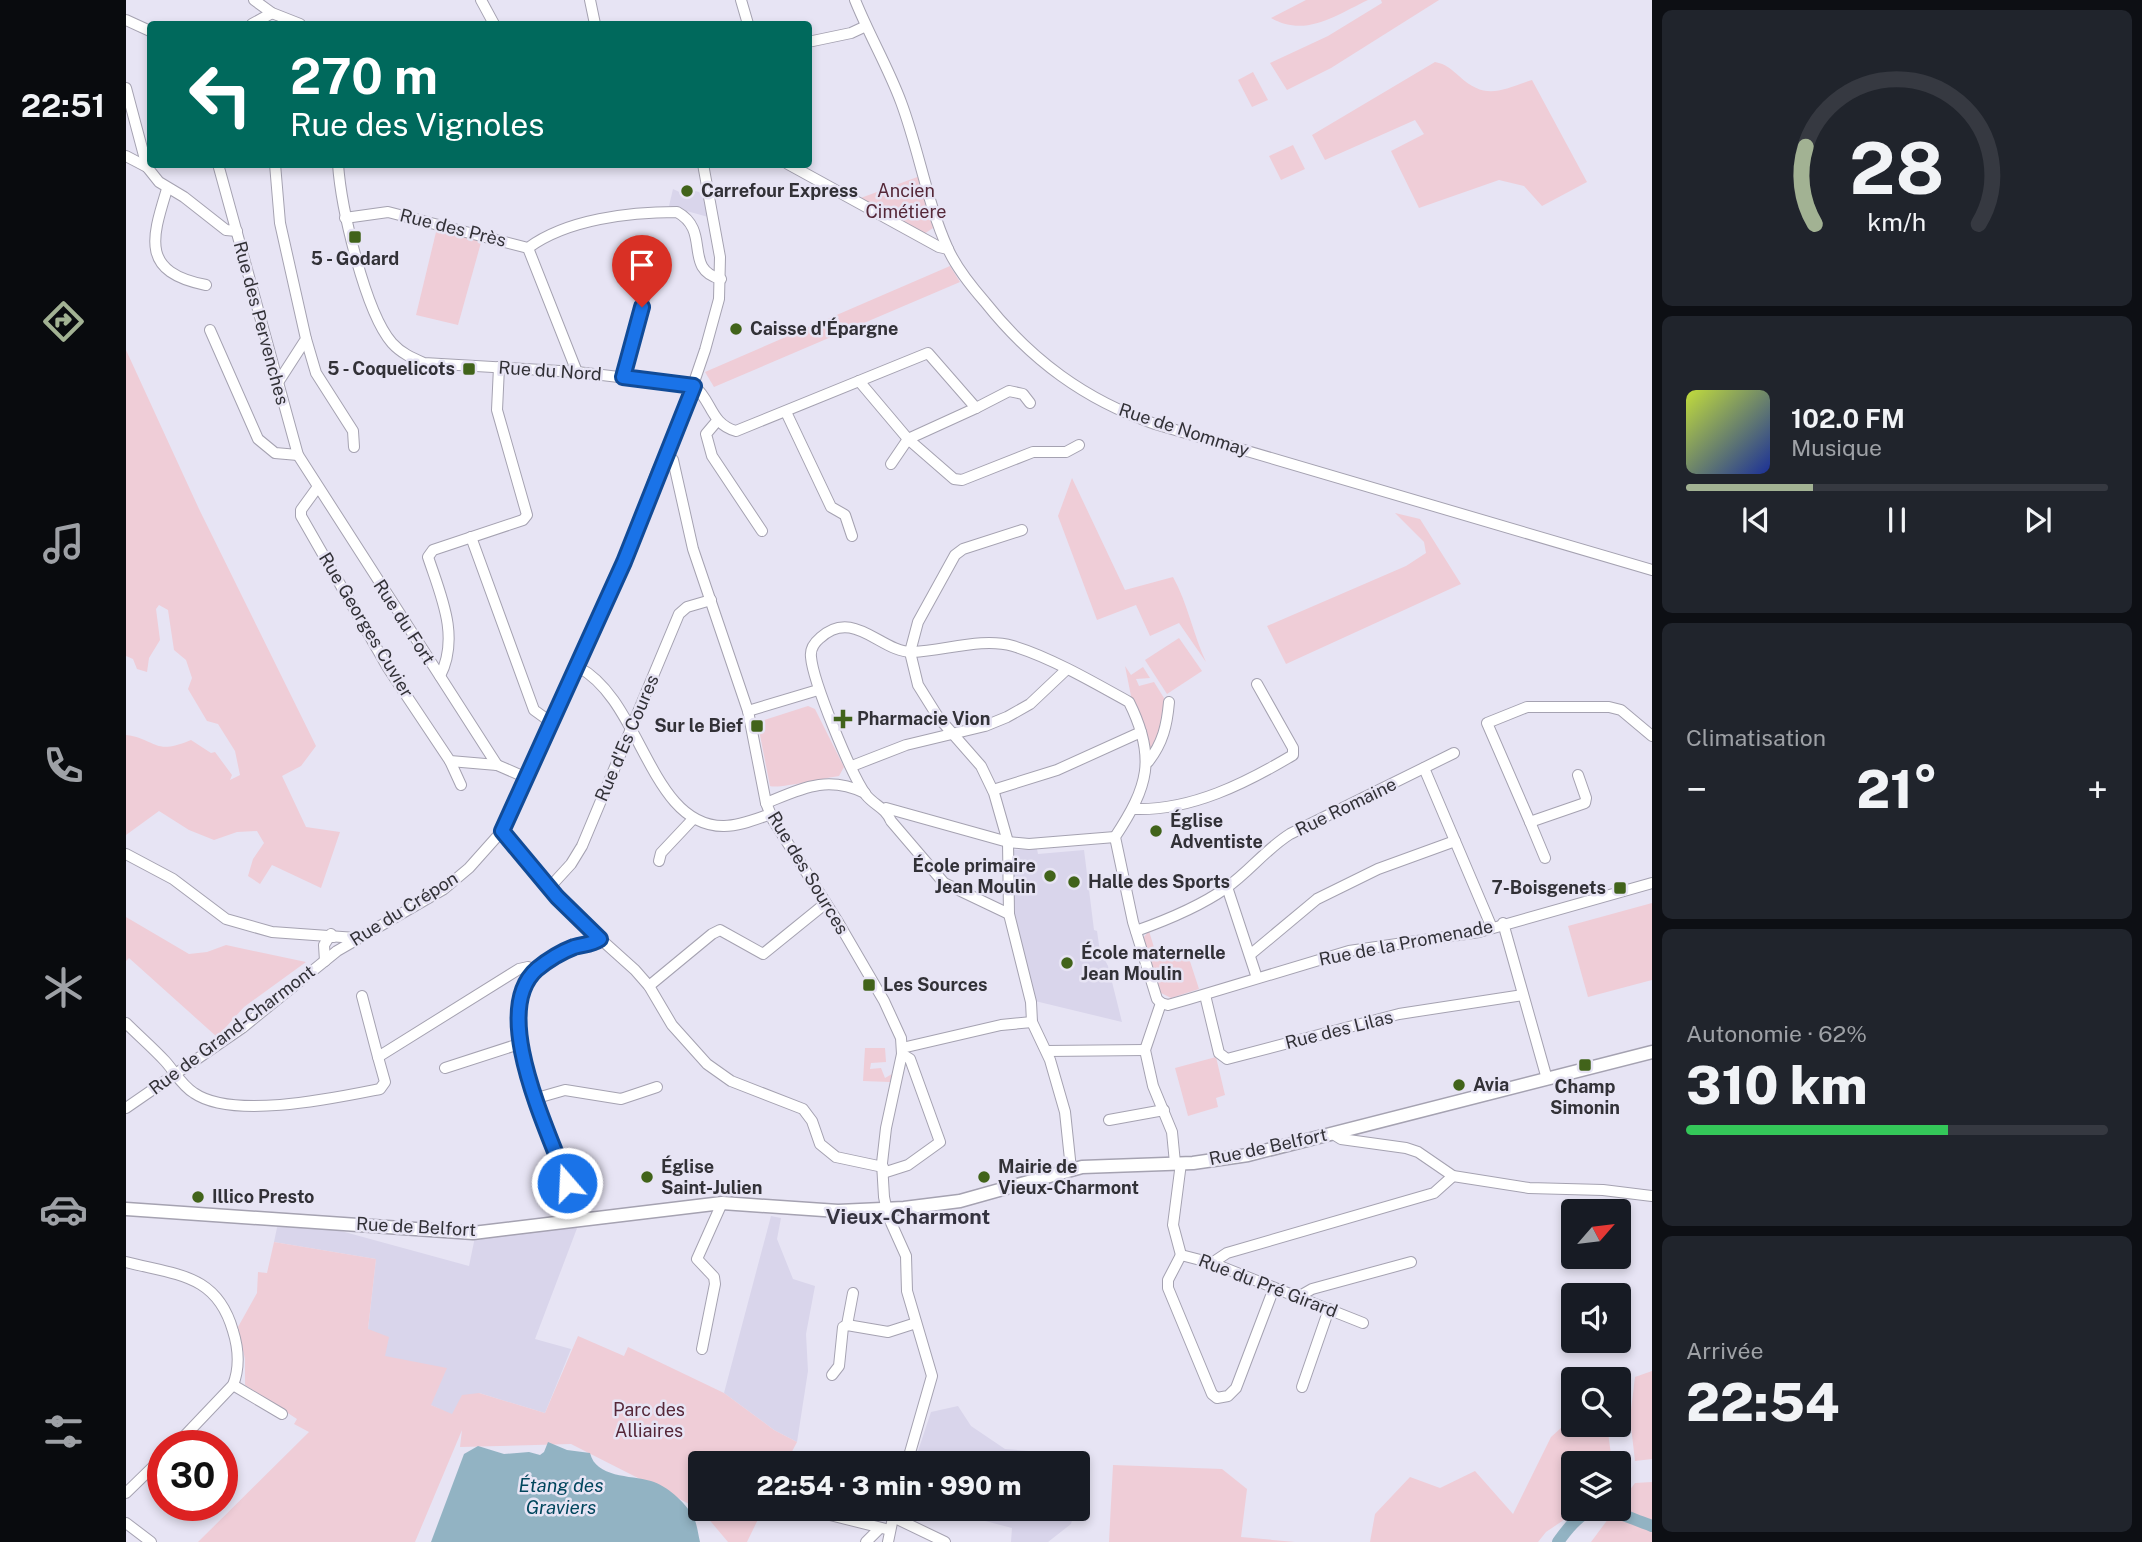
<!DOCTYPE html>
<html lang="fr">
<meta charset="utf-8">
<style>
body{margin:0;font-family:"Public Sans",sans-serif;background:#20242c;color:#f1f3f6;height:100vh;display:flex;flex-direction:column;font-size:26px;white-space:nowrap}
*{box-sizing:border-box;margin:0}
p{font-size:23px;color:#9ea1a6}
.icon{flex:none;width:38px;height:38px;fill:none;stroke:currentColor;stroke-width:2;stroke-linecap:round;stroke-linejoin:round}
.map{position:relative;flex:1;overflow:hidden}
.drawer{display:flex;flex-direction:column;gap:10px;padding:10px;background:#0d0f14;width:490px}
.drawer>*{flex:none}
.guide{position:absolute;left:21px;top:21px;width:665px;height:147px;border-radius:7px;box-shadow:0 4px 10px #0003;background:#00695c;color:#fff;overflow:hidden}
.needle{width:46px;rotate:62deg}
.tools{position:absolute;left:1435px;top:1199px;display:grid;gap:14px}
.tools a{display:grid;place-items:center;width:70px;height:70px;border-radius:7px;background:#171b24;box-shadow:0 4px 10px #0003;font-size:35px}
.speed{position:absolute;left:21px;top:1430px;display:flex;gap:14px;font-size:35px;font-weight:700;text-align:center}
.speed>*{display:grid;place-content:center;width:91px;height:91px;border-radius:50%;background:#171b24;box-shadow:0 4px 10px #0003;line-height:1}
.speed .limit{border:10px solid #d22;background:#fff;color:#111}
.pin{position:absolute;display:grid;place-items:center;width:60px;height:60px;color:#fff;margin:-72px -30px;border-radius:50% 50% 50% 0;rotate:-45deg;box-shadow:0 0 7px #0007}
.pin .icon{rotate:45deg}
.me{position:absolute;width:77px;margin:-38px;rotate:341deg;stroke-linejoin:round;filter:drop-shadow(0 0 5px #0008)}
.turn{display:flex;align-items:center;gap:24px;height:147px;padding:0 28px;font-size:32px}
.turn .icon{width:91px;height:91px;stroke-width:2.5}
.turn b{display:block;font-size:49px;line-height:60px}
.big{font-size:52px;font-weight:800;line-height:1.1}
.drawer .widget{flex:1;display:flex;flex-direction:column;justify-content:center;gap:10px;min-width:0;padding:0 24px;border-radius:10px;background:#20242c}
.drawer .dial{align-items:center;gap:0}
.dial svg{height:182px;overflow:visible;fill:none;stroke:#363941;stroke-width:7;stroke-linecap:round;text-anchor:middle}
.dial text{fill:#f1f3f6;stroke:none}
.song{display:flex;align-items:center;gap:21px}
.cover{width:84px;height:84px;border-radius:10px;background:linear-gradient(135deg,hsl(70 70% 55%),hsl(230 70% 35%))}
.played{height:7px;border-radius:4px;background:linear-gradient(90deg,#a2b293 30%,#363941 30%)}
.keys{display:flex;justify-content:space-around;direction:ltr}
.heat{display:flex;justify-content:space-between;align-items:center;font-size:38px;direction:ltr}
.charge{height:10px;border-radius:5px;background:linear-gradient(90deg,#34c759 62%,#363941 0)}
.trip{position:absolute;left:562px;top:1451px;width:402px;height:70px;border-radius:7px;background:#171b24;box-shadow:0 4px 10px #0003;font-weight:800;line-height:70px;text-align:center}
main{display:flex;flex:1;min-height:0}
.tabs{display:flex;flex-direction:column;width:126px;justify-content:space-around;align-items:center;background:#090b0e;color:#9ea1a6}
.tabs .icon{width:49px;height:49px}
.tabs .active{color:#a2b293}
.tabs b{font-size:32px;color:#f1f3f6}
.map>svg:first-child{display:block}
.built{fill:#d9d5eb}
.green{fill:#efcdd7}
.water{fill:#92b3c3}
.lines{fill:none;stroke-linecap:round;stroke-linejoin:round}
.river{stroke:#92b3c3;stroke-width:12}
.minor-casing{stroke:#a5a2b1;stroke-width:12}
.major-casing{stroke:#a5a2b1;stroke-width:15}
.minor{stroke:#fff;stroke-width:10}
.major{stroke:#fff;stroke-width:12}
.route-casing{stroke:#114b97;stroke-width:18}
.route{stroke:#1a73e8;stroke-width:12}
.poi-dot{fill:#41631a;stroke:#e7e4f4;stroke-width:2.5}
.labels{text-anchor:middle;stroke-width:5;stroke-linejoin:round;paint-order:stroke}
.poi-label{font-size:18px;font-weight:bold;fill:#323137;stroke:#e7e4f4;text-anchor:start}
.park-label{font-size:18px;fill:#552738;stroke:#e7e4f4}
.street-label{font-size:18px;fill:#323137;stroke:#e7e4f4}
.water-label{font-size:19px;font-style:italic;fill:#01465d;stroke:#e7e4f4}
.quarter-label{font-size:21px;font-weight:bold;fill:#35333f;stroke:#e7e4f4}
</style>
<main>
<nav class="tabs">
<b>22:51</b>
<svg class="icon active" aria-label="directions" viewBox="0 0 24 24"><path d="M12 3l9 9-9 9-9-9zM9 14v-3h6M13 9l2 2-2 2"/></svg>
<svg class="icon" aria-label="music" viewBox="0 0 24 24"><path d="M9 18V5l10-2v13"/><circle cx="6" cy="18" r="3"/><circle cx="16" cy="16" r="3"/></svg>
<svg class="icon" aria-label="phone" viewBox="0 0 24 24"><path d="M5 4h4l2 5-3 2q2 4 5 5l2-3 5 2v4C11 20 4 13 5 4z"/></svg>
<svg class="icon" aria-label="climate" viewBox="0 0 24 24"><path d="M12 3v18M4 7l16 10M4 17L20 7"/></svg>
<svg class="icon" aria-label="car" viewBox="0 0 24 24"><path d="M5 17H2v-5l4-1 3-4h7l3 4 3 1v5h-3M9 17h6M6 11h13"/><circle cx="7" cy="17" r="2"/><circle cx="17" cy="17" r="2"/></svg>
<svg class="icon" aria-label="filters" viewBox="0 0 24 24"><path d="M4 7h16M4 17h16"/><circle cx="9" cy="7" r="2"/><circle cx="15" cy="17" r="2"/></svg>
</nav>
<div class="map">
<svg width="1526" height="1542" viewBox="0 0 1526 1542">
<rect width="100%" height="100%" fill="#e7e4f4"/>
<g class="built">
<path d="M547,189L564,197L569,191L578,193L582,217L543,206Z"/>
<path d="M911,849L912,854L958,850L968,930L971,931L975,959L979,960L982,966L996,1022L909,1001L889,915L886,853L888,850Z"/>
<path d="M645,1216L655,1218L651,1239L667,1279L689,1286L680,1334L682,1371L671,1442L648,1430L598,1393Z"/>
<path d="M152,1223L204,1228L343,1266L349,1237L453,1223L409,1339L445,1349L419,1413L353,1393L326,1415L305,1405L259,1356L242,1329L250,1259L148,1242Z"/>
<path d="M832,1406L845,1426L879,1449L964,1456L952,1499V1463H788L805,1412Z"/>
<path d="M813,1509H949L945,1524L922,1542H885L886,1528Z"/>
</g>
<g class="green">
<path d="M1180,0H1242C1210,15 1180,38 1145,18Z"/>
<path d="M1255,0H1313L1205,68L1161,90L1144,63L1202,36L1256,3Z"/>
<path d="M1309,62C1320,64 1325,69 1333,76C1360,101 1375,90 1406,80L1461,182L1416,206L1398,186L1373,180L1293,208L1265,151L1298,134L1289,120L1199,160L1186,135Z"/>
<path d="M1127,72L1142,100L1126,107L1112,80Z"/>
<path d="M1167,145L1179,169L1155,180L1143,156Z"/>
<path d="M794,176L807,228L798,234L732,199Z"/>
<path d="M311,228L356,239L332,325L290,315Z"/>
<path d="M824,266L834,282L588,387L579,372Z"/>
<path d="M0,350L73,509L190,746L175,766L156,776L180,827L214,832L195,888L146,865L134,884L122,876L127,859L138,843L131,831L111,832L88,840L63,830L33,811L0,835V735C31,739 27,756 65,740L85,753L89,752L106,775L104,780L114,775L109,751L92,724L81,721L62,689L66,678L60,660L48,650L42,610L33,605L30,609L34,640L23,658L21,672L11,669L7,659L0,656Z"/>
<path d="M946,478L999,590L1047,577C1062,604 1067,634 1080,662L1053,623L1024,636L1010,605L971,620L932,516Z"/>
<path d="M1269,513L1294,519L1335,584L1160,664L1141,626L1280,566L1300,553L1298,542Z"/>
<path d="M1053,638L1076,671L1041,694L1019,660Z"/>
<path d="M999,666L1005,675L1017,667L1024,678L1010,679L1013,686L1028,682L1038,698L1035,727L1027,748L1022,747L1006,701Z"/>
<path d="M682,706L689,709L718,767L713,776C698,778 653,789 644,786L632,725L635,721Z"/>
<path d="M1526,903V980L1462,997L1442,926Z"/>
<path d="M0,917L63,954L81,952L100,945L180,962L118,1007L91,1037L3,958L0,961Z"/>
<path d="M1023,931L1030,954L1037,959L1060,949L1073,989L1045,998L1033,992L1017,938Z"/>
<path d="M739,1048H759L760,1062L745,1063L744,1069L755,1068L759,1078L766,1074L764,1082L737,1081Z"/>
<path d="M1090,1057L1099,1095L1090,1098L1092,1107L1062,1116L1049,1068Z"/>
<path d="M148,1242L250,1259L242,1329L263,1337L259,1356L321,1368L305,1405L326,1414L336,1395L353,1393L419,1413L452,1336L498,1356L502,1347L598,1393L648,1430L671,1442L660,1463H574V1508L637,1509L621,1542H602L575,1510L445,1444L334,1447L336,1430L289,1542H72L183,1432L168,1424L171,1419L119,1385V1359L112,1327L131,1293L132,1272L141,1273Z"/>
<path d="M1526,1371V1459L1509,1461L1504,1418L1509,1377Z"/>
<path d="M1447,1417V1424L1481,1425L1486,1462L1447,1463V1508L1454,1509L1420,1532L1412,1542H1244L1249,1514L1284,1477L1314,1488L1349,1471L1387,1514L1425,1437Z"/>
<path d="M987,1465L1096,1469L1121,1489L1115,1537L1169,1542H983Z"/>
<path d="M1526,1482V1542H1465L1509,1483Z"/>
</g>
<path class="water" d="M422,1442L441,1450L464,1453C470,1478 504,1475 525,1481C541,1486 558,1501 567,1516C571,1523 572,1534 574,1542H305L338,1454L352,1446L378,1454L403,1452L414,1455L418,1452Z"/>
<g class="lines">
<path class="river" d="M1432,1542C1466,1494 1476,1508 1526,1526"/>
<g class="minor-casing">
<g id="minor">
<path d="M128,0L146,13L174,24"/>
<path d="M355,0L368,24"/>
<path d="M464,0L469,24"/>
<path d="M615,0L622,24"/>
<path d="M729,0C743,35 762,67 775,102C793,150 801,203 822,249C831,269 845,286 859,302C905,360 959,400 1029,424L1526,570"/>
<path d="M0,20L24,31"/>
<path d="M126,24L146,13"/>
<path d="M682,42L725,33L740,26"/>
<path d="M0,88L21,167L33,182L58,197L100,230L111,231"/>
<path d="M0,156L21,167"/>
<path d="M92,164L172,455L371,765"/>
<path d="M149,164L154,223L180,339L151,384"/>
<path d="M212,164C215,207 239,312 266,343C275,353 286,358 298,363L451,372L568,386C586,400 584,424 610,431L802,353L850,408L782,439"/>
<path d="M662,164L813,247L822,249"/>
<path d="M41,189C26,238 14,272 80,285"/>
<path d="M219,218L262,212L402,248C441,219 504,212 551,212C586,231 556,269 595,279"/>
<path d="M402,248L451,372"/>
<path d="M84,330L132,439L149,453L172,455"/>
<path d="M180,339L190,373L227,431L228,447"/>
<path d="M497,377L524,277"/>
<path d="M733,381L782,439L828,479L836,480L907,452H940L953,445"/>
<path d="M850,408L883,391L897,394L904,403"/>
<path d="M660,412L705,507L719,515L726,536"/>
<path d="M591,421L580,434L586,456L636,531"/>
<path d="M541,452L547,460L567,549L622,711L640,803L647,820L712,922L758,1001L775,1038L776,1054L760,1128L756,1163L758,1197L762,1216L780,1256L781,1291L806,1376L781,1463"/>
<path d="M765,464L782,439"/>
<path d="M191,488L175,510V516L262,668L324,761L371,765L401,778"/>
<path d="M896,530L837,549L829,555L792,622L784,652L792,685L812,717L855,766L868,793L882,842L883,914L905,1002L906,1022L924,1060L939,1112L945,1169"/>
<path d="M345,537L408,710L426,723"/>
<path d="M452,667C516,700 524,827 598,826C614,826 630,819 645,814"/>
<path d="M314,676C334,637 315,596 302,557L307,550L397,520L401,515L371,410L373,367"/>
<path d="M622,711L692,690"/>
<path d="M324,761L335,785"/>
<path d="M1022,762C1037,743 1041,725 1043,702"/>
<path d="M726,766L780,745L859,726L881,717L904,704L940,670"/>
<path d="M1298,768L1366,928"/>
<path d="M1452,775L1460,798L1459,803L1404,822L1361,723L1401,707H1483L1495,710L1526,736"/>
<path d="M867,790L931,770L1015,732"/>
<path d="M640,803C677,788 701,775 739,793"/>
<path d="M760,808L882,842L903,844L989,837"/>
<path d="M1008,809C1065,811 1120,783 1167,755V748L1131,684"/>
<path d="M1404,822L1419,858"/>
<path d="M376,831L450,917L509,970L523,986L546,1025L581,1064L605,1081L677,1109L686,1121L694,1144L710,1157L757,1167"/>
<path d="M0,854L47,879L100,919L146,932L230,938"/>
<path d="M533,861L535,853L567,819"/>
<path d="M1101,887L1131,978"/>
<path d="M423,888L445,864L456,846L553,614L561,607L585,600"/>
<path d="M883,914L818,883L765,821C759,807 749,806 740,795C725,774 687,682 685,657C684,649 688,643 694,638C728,607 755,653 787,652C818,651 856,637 887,646C924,657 969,683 1003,702C1031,758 1022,787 989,837L1007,922L1031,999L1035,1003"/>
<path d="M1377,923L1421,1079"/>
<path d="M1010,931C1041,920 1073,907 1100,888C1123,872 1140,849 1164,834L1328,753"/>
<path d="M1125,954L1191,899L1252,869L1329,841"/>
<path d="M199,961L198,945L205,934L207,937"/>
<path d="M523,986L586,934L594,930L637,954L700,903"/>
<path d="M1079,995L1093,1053L1101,1059L1273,1014L1397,995"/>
<path d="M236,996L252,1057L393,969L402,967L408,971"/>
<path d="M1035,1003L1042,1005L1063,999L1223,951L1353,932L1526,883"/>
<path d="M1035,1003L1019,1050L1027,1086L1046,1132L1049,1163"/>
<path d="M0,1023C13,1036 27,1048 39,1061C49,1072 55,1085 68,1093C107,1120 209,1098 254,1089L259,1082L252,1057"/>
<path d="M776,1048L875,1025L906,1022"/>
<path d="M921,1051L1019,1050"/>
<path d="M319,1068L393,1044"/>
<path d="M411,1098L439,1090L495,1099L531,1087"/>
<path d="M0,1108L116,1028L211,951L318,889L343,868L376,831L498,562L531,471L552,429L579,350L593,299L594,257L577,164"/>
<path d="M983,1120L1038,1110"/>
<path d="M1207,1134L1215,1139L1280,1148L1292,1152L1327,1176L1403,1188L1477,1190L1526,1196"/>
<path d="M1055,1163L1047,1225L1055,1255L1086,1263L1237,1323"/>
<path d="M757,1173L782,1165L814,1142L784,1059L776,1054"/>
<path d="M452,1218C439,1153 360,1030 407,972C426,949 454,953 474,939"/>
<path d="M1055,1255L1042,1280V1288L1086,1394L1091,1398L1102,1396L1110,1388L1148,1288"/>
<path d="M0,1262C51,1275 91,1274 107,1331C113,1350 114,1367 107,1385L49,1446"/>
<path d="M1086,1263L1101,1253L1308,1193L1327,1176"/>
<path d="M1172,1297L1186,1289L1285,1262"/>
<path d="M721,1325L727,1293"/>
<path d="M576,1349L589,1284L588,1277L571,1259L596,1203"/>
<path d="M706,1375L713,1366L717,1327L721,1325L762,1332L790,1323"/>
<path d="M107,1385L156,1414"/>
<path d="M1176,1387L1203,1309"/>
<path d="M0,1493L37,1457"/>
<path d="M676,1508L764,1530"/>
<path d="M767,1517L819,1542"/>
<path d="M0,1523L25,1542"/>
<path d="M740,1542L754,1528"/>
<path d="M762,1542L769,1508"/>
</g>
</g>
<g class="major-casing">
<path id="major" d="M0,1209L347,1233L596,1203L712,1211L778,1208L834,1201L956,1167L1067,1163L1122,1155L1526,1052"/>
</g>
<use href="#minor" class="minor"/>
<use href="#major" class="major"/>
</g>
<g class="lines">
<g class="route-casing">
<path id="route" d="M441,1183C424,1133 362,1012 411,969C422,960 435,952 448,947C458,944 465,945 474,939L431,897L376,831L498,562L568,386L497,377L516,307"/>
</g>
<use href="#route" class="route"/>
</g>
<g class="poi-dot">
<circle cx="561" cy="191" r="7"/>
<rect x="222" y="230" width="14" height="14" rx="3.5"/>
<circle cx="610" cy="329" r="7"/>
<rect x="336" y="362" width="14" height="14" rx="3.5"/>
<path d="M713.5 708.5h7v7h7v7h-7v7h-7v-7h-7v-7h7z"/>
<rect x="624" y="719" width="14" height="14" rx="3.5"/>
<circle cx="1030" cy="831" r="7"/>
<circle cx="924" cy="876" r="7"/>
<circle cx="948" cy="882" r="7"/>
<rect x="1487" y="881" width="14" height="14" rx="3.5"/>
<circle cx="941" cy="963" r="7"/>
<rect x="736" y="978" width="14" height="14" rx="3.5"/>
<rect x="1452" y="1058" width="14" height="14" rx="3.5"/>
<circle cx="1333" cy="1085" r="7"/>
<circle cx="521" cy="1177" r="7"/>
<circle cx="858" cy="1177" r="7"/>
<circle cx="72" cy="1197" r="7"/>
</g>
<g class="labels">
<g class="poi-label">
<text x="575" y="197">Carrefour Express</text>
<text x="229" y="265" text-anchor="middle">5 - Godard</text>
<text x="624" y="335">Caisse d'Épargne</text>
<text x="329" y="375" text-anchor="end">5 - Coquelicots</text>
<text x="731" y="725">Pharmacie Vion</text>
<text x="617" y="732" text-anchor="end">Sur le Bief</text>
<text x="1044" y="827">Église<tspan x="1044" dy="21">Adventiste</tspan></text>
<text x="910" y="872" text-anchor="end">École primaire<tspan x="910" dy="21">Jean Moulin</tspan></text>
<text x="962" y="888">Halle des Sports</text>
<text x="1480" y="894" text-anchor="end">7-Boisgenets</text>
<text x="955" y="959">École maternelle<tspan x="955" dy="21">Jean Moulin</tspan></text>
<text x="757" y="991">Les Sources</text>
<text x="1347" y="1091">Avia</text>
<text x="1459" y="1093" text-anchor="middle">Champ<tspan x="1459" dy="21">Simonin</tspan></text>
<text x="535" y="1173">Église<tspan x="535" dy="21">Saint-Julien</tspan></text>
<text x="872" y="1173">Mairie de<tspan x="872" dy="21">Vieux-Charmont</tspan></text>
<text x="86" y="1203">Illico Presto</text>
</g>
<g class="park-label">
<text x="780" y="197">Ancien<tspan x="780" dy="21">Cimétiere</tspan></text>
<text x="523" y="1416">Parc des<tspan x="523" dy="21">Alliaires</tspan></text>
</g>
<g class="street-label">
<text transform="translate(327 228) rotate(14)" y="6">Rue des Près</text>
<text transform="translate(135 323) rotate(75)" y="6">Rue des Pervenches</text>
<text transform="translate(424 371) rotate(4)" y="6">Rue du Nord</text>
<text transform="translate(1058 430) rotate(18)" y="6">Rue de Nommay</text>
<text transform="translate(278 622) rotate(57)" y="6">Rue du Fort</text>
<text transform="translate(240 625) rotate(59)" y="6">Rue Georges Cuvier</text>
<text transform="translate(501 738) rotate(-67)" y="6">Rue d'Es Coures</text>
<text transform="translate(1220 807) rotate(-26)" y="6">Rue Romaine</text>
<text transform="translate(682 873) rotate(59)" y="6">Rue des Sources</text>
<text transform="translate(278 909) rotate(-32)" y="6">Rue du Crépon</text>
<text transform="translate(1280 943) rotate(-11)" y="6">Rue de la Promenade</text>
<text transform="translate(106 1030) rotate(-37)" y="6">Rue de Grand-Charmont</text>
<text transform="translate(1213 1030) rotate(-14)" y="6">Rue des Lilas</text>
<text transform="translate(1142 1147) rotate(-12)" y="6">Rue de Belfort</text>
<text transform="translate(290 1227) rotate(3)" y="6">Rue de Belfort</text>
<text transform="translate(1142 1286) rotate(21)" y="6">Rue du Pré Girard</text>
</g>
<g class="water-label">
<text x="435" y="1492">Étang des<tspan x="435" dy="22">Graviers</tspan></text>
</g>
<g class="quarter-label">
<text x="782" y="1224">Vieux-Charmont</text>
</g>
</g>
</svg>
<div class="tools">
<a><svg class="needle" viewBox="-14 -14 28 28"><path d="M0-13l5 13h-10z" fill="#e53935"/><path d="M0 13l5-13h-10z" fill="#9ea1a6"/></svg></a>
<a><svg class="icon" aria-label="sound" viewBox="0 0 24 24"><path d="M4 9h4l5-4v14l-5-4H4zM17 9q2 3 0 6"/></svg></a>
<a><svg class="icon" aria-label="search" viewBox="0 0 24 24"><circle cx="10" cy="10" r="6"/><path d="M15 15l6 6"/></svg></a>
<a><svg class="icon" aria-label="layers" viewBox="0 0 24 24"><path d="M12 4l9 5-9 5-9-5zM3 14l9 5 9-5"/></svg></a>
</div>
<div class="speed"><div class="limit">30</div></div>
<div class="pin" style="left:516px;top:307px;background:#d93025"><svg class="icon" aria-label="arrive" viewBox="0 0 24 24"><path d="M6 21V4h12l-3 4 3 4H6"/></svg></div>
<svg class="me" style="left:441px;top:1183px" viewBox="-20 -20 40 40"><circle r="17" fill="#1a73e8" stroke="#fff" stroke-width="3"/><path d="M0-11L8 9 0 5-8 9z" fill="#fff"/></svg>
<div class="trip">22:54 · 3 min · 990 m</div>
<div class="guide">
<div class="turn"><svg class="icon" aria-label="left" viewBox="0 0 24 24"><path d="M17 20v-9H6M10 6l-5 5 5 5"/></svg><div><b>270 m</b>Rue des Vignoles</div></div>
</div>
</div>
<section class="drawer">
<div class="widget dial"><svg viewBox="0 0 100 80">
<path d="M14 69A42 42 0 1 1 86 69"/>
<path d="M14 69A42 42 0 0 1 10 35" stroke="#a2b293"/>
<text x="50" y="56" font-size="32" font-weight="700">28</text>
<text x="50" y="72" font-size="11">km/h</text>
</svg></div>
<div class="widget">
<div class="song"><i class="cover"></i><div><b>102.0 FM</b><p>Musique</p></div></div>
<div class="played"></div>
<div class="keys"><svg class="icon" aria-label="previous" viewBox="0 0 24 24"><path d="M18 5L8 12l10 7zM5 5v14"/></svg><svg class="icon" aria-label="pause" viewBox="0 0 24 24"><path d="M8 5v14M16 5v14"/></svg><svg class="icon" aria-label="next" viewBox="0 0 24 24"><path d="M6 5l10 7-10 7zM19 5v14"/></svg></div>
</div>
<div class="widget"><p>Climatisation</p>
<div class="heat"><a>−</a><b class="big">21°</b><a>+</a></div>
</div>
<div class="widget"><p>Autonomie · 62%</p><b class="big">310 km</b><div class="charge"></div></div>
<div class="widget"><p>Arrivée</p><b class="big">22:54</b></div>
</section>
</main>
